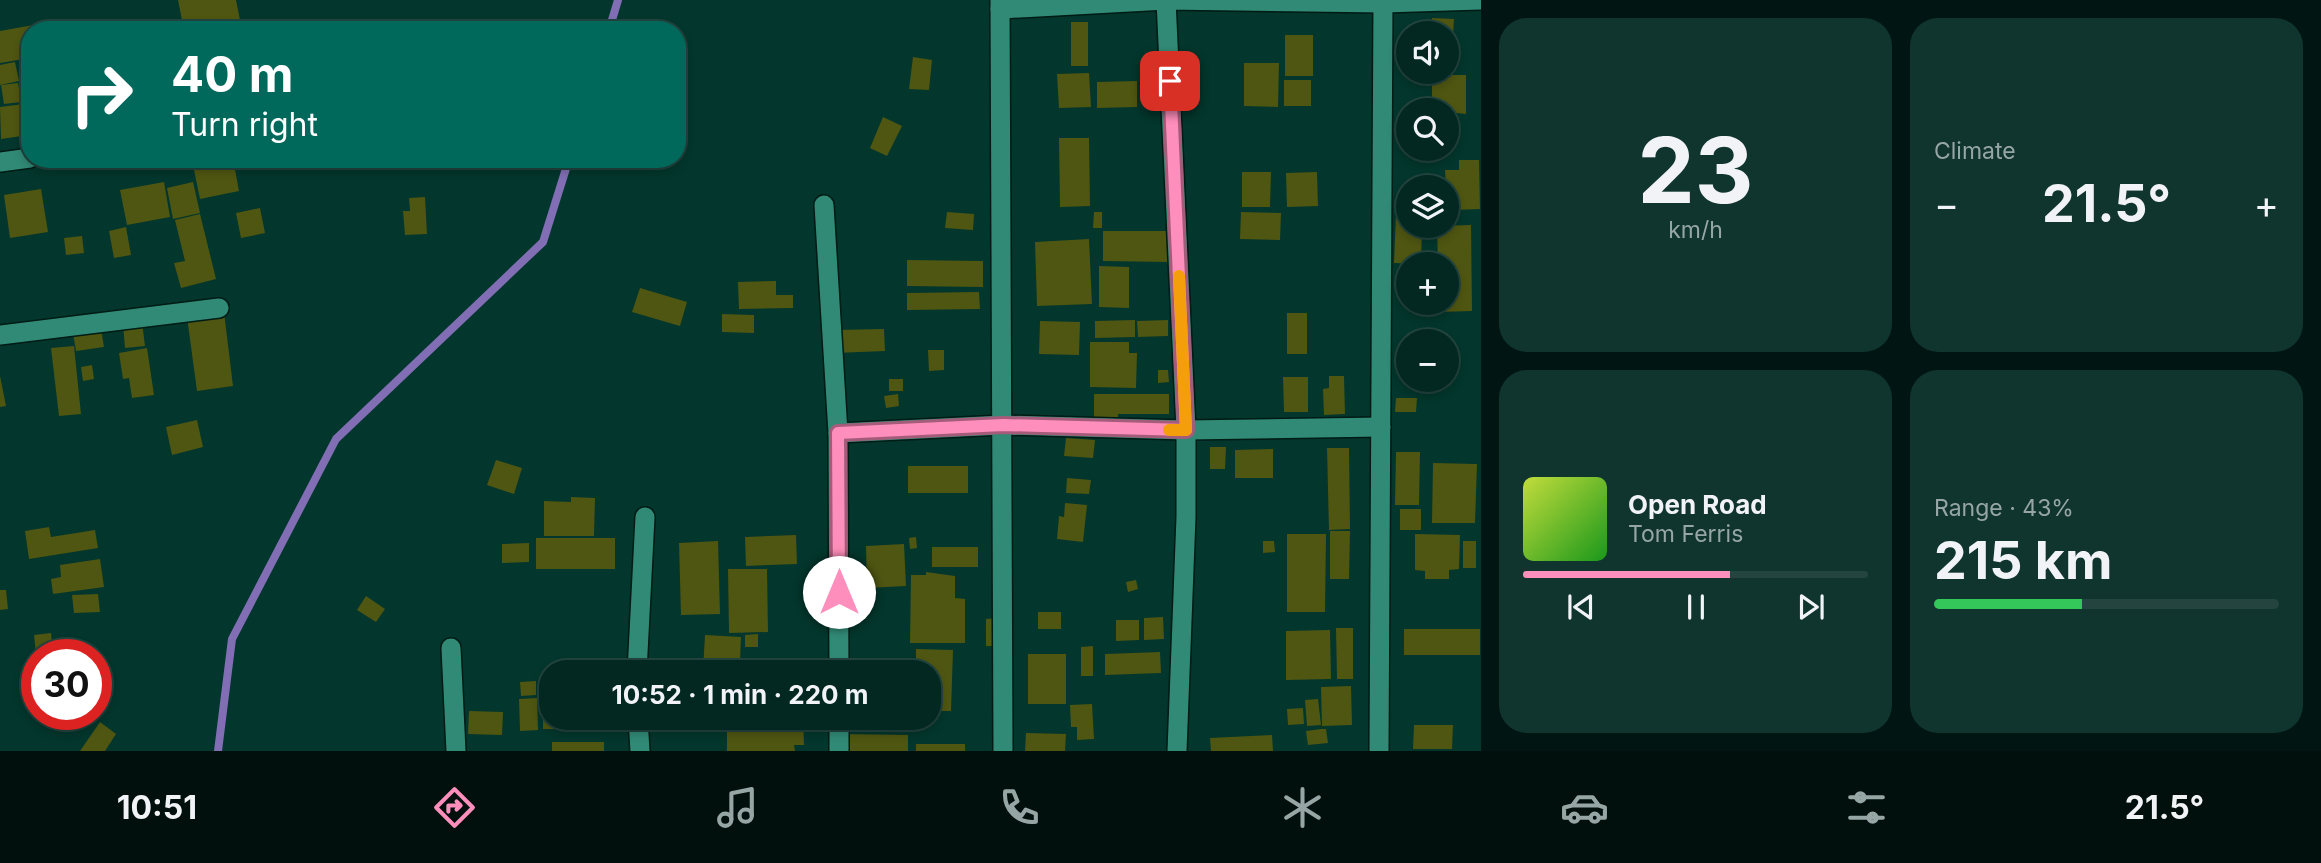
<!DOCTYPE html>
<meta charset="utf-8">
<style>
body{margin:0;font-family:Inter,sans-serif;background:#10342e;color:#f1f3f6;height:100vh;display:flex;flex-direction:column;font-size:26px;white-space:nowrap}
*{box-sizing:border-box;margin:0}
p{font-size:23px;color:#96a6a5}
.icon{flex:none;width:38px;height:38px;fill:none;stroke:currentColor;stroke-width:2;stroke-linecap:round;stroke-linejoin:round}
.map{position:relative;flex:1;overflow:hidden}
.panel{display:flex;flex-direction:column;gap:18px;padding:18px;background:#011612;width:840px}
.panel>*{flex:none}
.banner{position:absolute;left:21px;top:21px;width:665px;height:147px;border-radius:28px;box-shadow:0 4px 10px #0003,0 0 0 2px #23443f;background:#00695c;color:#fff;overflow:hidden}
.controls{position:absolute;left:1396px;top:21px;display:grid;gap:14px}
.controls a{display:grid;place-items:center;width:63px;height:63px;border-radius:50%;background:#022821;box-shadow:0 4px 10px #0003,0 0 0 2px #23443f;font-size:35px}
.speed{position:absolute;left:21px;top:639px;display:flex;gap:14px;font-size:35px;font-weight:700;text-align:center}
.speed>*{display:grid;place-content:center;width:91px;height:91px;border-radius:50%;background:#022821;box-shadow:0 4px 10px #0003,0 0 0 2px #23443f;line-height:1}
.speed .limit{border:10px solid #d22;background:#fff;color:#111}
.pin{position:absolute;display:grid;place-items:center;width:60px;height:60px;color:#fff;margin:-30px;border-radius:14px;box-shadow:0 4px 10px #0006}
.me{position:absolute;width:77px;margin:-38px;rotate:0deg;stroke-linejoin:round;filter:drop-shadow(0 0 5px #0008)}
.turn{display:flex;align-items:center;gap:24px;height:147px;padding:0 35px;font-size:32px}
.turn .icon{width:91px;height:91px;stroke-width:2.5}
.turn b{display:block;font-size:49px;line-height:60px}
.big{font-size:52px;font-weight:700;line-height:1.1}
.panel .card{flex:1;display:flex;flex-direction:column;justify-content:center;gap:10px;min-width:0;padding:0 24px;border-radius:28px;background:#10342e}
.panel .dial{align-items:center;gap:0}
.dial b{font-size:91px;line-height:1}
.song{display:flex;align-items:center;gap:21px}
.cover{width:84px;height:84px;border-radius:10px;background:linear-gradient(135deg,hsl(70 70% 55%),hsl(120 70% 35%))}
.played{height:7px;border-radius:4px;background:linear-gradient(90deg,#fe8ebb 60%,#23443f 60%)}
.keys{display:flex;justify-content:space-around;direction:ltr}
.heat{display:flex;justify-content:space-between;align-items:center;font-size:38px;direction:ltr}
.charge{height:10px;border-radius:5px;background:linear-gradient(90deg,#34c759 43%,#23443f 0)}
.panel .tiles{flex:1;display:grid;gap:18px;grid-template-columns:repeat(2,1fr)}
.trip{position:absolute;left:539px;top:660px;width:402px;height:70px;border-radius:28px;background:#022821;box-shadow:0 4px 10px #0003,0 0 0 2px #23443f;font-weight:700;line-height:70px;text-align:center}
.tabs{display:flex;height:112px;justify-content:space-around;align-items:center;background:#01100d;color:#96a6a5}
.tabs .icon{width:49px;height:49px}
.tabs .selected{color:#fe8ebb}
.tabs b{font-size:32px;color:#f1f3f6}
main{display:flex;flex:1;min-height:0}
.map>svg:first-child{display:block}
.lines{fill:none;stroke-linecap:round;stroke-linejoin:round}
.stream{stroke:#816eb4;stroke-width:8}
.building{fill:#4f5611}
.minor-casing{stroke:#011b15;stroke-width:22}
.tertiary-casing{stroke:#011b15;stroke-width:22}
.minor{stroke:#318a76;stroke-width:19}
.tertiary{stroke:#318a76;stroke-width:19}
.route-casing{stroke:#a55c7a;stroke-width:18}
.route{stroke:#fe8ebb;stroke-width:12}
.slow{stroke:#f59e0b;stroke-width:12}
</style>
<main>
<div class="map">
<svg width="1481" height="751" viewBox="0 0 1481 751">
<rect width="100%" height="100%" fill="#03362c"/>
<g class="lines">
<g class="stream">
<path d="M609,30L618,0"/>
<path d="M218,751L232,639L336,439L543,242L569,159"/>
</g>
</g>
<g class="building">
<path d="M178,0H236L240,20L184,30Z"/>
<path d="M1432,18L1454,19L1453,35L1431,33Z"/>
<path d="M297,20L299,30H258V29Z"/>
<rect x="1071" y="22" width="17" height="44"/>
<path d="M39,24L40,30H30V58L0,63V31Z"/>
<rect x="1285" y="35" width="28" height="41"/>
<path d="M913,57L932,60L929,90L909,89Z"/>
<path d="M15,62L19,81L0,85V65Z"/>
<path d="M30,63V93L23,94L19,64Z"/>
<path d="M1244,63H1279L1278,107L1244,106Z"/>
<path d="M1089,73L1091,107L1059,108L1057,74Z"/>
<path d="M1432,75H1466V114L1432,110Z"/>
<rect x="1284" y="80" width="27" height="26"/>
<path d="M1137,81V107L1097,108V82Z"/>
<path d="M18,83L21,102L4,104L1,85Z"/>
<path d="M24,104L29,135L1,139L0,107Z"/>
<path d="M883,117L902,126L887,156L870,148Z"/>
<path d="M1059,138H1089L1090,206L1060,207Z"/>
<path d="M233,159L239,191L200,199L192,160Z"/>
<path d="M1459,160H1479L1480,209L1454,210V206H1447L1445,170H1459Z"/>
<path d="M1242,172H1271L1270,207H1242Z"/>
<path d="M1317,172L1318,206L1287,207L1286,173Z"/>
<path d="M164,182L170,217L127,225L120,190Z"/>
<path d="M193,182L200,213L173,219L167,188Z"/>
<path d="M41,189L48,232L10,238L4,195Z"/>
<path d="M425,197L427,234L405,235L403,211H410L409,198Z"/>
<path d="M260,208L265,233L241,238L236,213Z"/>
<path d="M947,212L974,214L973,230L945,228Z"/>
<path d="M1094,212H1102V228H1093Z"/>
<path d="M1241,212L1281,213L1280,240L1240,239Z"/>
<path d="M200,214L216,279L181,288L174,263L185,261L175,220Z"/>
<path d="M1396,215H1409V226H1422L1421,264L1394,263Z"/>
<path d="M1471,225L1472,311L1438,312V303H1447V264H1438L1437,226Z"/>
<path d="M126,227L131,255L114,258L109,231Z"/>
<path d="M1103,231H1169V262L1103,261Z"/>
<path d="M82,236L84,253L66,255L64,238Z"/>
<path d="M1089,239L1092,304L1037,306L1035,242Z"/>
<path d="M907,260L983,261V287L907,286Z"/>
<path d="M1099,266L1129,267V308L1099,307Z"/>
<path d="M776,281V295H793V308L739,309L738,282Z"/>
<path d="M640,288L687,302L680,326L632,312Z"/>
<path d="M979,292L980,309L907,310V293Z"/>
<path d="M224,312L233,386L197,391L187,317Z"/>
<rect x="1287" y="313" width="20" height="41"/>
<path d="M722,314L754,315V333L722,332Z"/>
<path d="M1135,320V337L1095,338V321Z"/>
<path d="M1168,320V336L1138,337L1137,321Z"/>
<path d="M1040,321L1080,322L1079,355L1039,354Z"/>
<path d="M142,322L145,346L125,348L123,324Z"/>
<path d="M101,329L104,347L76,351L73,333Z"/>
<path d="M884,329L885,351L835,353V330Z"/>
<path d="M1090,342H1129V353H1137L1136,388L1090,387Z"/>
<path d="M74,346L81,414L59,416L51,348Z"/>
<path d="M147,348L154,395L132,398L129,378L123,379L119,353Z"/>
<path d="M928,350H944V370L929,371Z"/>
<path d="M92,365L94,379L83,381L81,367Z"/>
<path d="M1158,370H1168L1169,382L1158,383Z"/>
<path d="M0,376L6,406L0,407Z"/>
<path d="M1329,376H1344L1345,414L1324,415L1323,389L1329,388Z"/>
<path d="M1283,377H1308V412H1284Z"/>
<rect x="889" y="379" width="14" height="12"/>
<path d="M898,394L899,406L886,408L884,396Z"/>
<path d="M1094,394H1169V414H1118V422H1094Z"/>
<path d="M1396,398H1417L1416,412H1395Z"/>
<path d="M197,420L203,447L172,455L166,427Z"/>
<path d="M1066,438L1095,440L1093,458L1064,456Z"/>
<path d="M1210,447H1226L1225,469H1210Z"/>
<path d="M1327,448H1349L1350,529L1329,530Z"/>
<path d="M1273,449V478H1235V450Z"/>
<path d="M1396,452H1420L1419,505H1395Z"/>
<path d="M496,460L522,468L514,494L487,485Z"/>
<path d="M1433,463L1477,464L1475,523H1432Z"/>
<rect x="908" y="466" width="60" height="27"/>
<path d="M1067,478L1091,480L1089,494L1066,493Z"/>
<path d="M571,497L595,498L594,536H544V501L571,502Z"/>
<path d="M1065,503L1087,505L1083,542L1057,539L1059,516L1064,517Z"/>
<rect x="1400" y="509" width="21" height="21"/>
<path d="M49,527L51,537L95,530L98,548L29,559L25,531Z"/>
<path d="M1330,531H1350L1349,579H1330Z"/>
<path d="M1287,534H1326L1325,612H1287Z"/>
<path d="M1415,534L1460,535L1459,569L1449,570V579H1425V571L1415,570Z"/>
<path d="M796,535L797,564L746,566L745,537Z"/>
<path d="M916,537L917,548L910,549L909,538Z"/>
<rect x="536" y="538" width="79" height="31"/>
<path d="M718,541L720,614L681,615L679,543Z"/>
<path d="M1263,541H1274L1275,552L1263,553Z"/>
<rect x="1463" y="541" width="13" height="27"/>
<path d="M529,543V562L502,563V544Z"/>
<path d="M904,544L906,586L867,588L866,546Z"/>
<rect x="932" y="547" width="46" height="20"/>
<path d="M100,559L104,587L53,594L51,579L61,577L60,565Z"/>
<path d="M728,569H767L768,632L729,633Z"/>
<path d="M926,572L955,576V598L965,599V643H910L911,575H926Z"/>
<path d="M1136,580L1138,589L1128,592L1126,582Z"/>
<path d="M0,590H6L8,609L0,610Z"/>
<path d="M98,594L100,612L74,613L72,595Z"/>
<path d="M366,596L385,609L376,622L357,610Z"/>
<rect x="1038" y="612" width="23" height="17"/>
<path d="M1163,617L1164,639L1144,640V618Z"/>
<path d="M998,618V646H986V619Z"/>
<path d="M1116,620H1139V640L1116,641Z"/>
<path d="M1336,628H1353V679H1337Z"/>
<rect x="1404" y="629" width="76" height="26"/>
<path d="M1330,630L1331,679L1286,680V631Z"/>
<path d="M51,633L53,654H36L34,635Z"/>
<path d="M758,634V647H745V635Z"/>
<path d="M705,635L741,637L740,661L727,660L726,671L703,670Z"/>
<path d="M1093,646V676H1081V647Z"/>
<path d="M916,649L953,650L951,711H929V672H916Z"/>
<path d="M1160,652L1161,673L1105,675V654Z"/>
<rect x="1028" y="654" width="38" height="50"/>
<path d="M536,681V695L521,696L520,682Z"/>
<path d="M1351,686L1352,725L1322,726L1321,687Z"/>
<path d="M543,690H551V718H566V729H543Z"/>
<path d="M537,698L538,730L520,731L519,699Z"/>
<path d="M1318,699L1321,725L1307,726L1305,700Z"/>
<path d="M1092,704L1094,739L1077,740V727H1071L1070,705Z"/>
<path d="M1303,708L1304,724L1288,725L1287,709Z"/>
<path d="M469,711L503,712L502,735L468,734Z"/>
<path d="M764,718H803L804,745H794L795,751H727V732H764Z"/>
<path d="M100,722L116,734L105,751H80Z"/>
<path d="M1414,725H1453L1452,749H1413Z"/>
<path d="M1321,729H1326L1328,743L1308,745L1306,731Z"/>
<path d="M1026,733L1066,734L1065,751H1025Z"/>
<path d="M843,734L908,735V751H843Z"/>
<path d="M1272,735L1273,751H1211L1210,738Z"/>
<rect x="552" y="742" width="52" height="9"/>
<rect x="916" y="744" width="49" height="7"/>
</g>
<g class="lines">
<g class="minor-casing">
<g id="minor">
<path d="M1000,0L1003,751"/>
<path d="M1166,0L1186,430V517L1177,751"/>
<path d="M1000,9L1166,0L1383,3L1480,0"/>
<path d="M0,162L30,158"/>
<path d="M824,205L838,433L839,672"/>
<path d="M0,335L219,308"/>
<path d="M838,433L1003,425L1186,430L1381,427"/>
<path d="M451,648L456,751"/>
<path d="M637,672L645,517"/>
<path d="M638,718L640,751"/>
<path d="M839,718V751"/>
</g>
</g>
<g class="tertiary-casing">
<path id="tertiary" d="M1379,751L1383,0"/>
</g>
<use href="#minor" class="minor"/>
<use href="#tertiary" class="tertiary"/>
</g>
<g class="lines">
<g class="route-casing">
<path id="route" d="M839,592L838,433L1003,425L1186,430L1170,81"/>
</g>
<use href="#route" class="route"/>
<path class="slow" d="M1169,430H1186L1179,276"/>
</g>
</svg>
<div class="controls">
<a><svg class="icon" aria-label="sound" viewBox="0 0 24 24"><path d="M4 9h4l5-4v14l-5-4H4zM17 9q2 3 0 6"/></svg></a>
<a><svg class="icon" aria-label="search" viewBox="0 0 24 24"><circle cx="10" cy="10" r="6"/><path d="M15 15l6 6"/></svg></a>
<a><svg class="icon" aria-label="layers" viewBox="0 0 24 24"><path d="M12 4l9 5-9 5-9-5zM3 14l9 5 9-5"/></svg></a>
<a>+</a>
<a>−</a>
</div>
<div class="speed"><div class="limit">30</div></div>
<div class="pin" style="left:1170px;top:81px;background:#d93025"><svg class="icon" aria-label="arrive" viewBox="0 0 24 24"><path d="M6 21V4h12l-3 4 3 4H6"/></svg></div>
<svg class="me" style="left:839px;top:592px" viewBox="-20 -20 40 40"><circle r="19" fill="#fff"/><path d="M0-13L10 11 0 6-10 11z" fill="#fe8ebb"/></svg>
<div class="trip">10:52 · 1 min · 220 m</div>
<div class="banner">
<div class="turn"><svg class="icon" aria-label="right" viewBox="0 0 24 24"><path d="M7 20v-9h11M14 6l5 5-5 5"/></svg><div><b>40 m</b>Turn right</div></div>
</div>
</div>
<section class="panel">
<div class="tiles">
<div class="card dial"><b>23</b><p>km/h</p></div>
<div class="card"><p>Climate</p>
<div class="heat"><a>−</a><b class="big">21.5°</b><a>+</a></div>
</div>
<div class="card">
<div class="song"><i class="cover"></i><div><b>Open Road</b><p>Tom Ferris</p></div></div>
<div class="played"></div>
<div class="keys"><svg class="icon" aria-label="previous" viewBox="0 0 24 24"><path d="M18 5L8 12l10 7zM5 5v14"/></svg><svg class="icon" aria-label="pause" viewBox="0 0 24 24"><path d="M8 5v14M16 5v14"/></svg><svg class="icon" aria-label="next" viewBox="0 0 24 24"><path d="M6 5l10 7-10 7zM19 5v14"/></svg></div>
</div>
<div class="card"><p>Range · 43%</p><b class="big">215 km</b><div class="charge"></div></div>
</div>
</section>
</main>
<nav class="tabs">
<b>10:51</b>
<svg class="icon selected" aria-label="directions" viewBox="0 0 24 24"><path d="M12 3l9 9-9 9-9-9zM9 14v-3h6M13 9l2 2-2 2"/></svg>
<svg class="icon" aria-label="music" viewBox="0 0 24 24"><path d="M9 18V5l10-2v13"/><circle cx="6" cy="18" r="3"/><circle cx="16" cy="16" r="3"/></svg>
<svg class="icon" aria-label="phone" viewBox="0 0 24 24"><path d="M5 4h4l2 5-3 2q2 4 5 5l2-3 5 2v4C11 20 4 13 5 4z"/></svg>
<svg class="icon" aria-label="climate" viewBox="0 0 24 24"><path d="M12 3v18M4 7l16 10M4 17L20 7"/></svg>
<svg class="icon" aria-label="car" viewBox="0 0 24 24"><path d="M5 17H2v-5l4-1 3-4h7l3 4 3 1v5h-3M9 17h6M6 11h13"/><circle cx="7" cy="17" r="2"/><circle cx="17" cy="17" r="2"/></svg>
<svg class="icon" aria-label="filters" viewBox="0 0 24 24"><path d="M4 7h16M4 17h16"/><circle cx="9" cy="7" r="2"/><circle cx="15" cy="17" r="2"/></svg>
<b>21.5°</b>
</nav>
